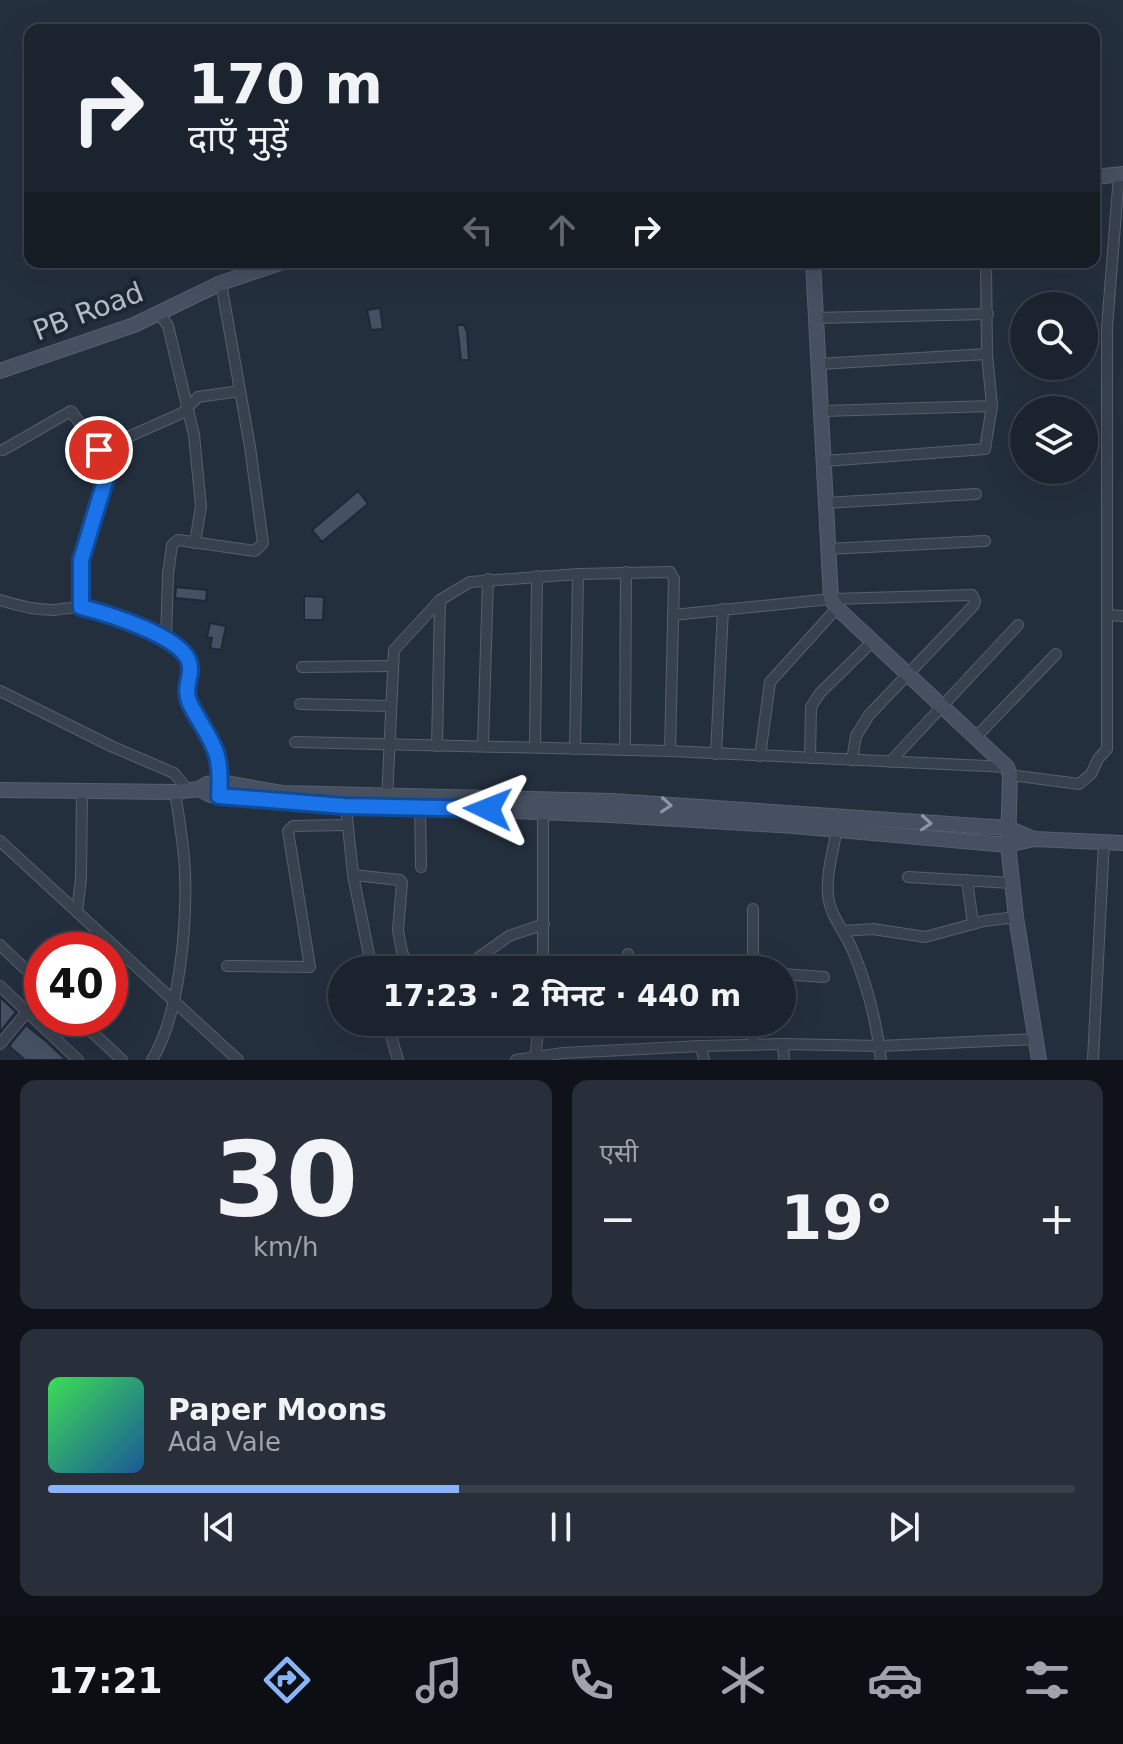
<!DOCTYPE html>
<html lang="hi">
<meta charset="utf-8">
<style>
body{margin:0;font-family:"DejaVu Sans","Noto Sans Devanagari",sans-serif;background:#282f3a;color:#f1f3f6;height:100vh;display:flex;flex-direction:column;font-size:30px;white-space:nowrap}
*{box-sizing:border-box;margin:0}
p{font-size:26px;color:#a0a4aa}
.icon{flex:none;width:44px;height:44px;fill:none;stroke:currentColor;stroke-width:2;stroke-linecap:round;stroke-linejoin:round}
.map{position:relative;height:1060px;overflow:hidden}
.panel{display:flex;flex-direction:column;gap:20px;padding:20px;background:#0f1319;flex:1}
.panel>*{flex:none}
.banner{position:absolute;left:24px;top:24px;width:1076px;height:244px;border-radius:16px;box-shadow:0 8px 32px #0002,0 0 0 2px #39404a;background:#1b232e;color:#f1f3f6;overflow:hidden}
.buttons{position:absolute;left:1010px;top:292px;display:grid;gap:16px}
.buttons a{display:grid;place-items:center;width:88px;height:88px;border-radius:50%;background:#1b232e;box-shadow:0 8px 32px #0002,0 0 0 2px #39404a;font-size:40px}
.speed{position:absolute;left:24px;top:932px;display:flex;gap:16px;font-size:40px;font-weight:700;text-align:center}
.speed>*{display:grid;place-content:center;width:104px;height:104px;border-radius:50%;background:#1b232e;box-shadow:0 8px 32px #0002,0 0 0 2px #39404a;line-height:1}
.speed .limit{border:12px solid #d22;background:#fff;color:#111}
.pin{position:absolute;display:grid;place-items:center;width:68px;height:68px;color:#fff;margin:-34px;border:4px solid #fff;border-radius:50%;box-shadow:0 2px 8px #0007}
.me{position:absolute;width:88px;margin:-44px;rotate:272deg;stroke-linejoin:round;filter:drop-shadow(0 0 6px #0008)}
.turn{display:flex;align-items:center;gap:28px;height:168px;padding:0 32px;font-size:36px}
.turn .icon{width:104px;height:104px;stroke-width:2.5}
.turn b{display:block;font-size:56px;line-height:68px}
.lanes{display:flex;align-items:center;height:76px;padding:0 32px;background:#0003;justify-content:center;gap:40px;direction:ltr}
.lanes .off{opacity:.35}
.big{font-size:60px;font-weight:700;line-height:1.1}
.panel .widget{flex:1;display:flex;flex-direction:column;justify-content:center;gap:12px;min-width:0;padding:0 28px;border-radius:16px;background:#282f3a}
.panel .dial{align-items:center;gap:0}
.dial b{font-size:104px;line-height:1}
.song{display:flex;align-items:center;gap:24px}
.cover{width:96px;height:96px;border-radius:12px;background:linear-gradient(135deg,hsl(130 70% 55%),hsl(210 70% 35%))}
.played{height:8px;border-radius:4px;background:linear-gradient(90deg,#8ab4f8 40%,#39404a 40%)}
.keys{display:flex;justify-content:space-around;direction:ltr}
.heat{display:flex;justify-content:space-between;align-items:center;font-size:44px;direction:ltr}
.panel .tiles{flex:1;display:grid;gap:20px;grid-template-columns:1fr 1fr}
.widget:last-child{grid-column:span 2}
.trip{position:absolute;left:328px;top:956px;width:468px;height:80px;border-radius:40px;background:#1b232e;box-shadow:0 8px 32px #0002,0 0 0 2px #39404a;font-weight:700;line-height:80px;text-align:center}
.menu{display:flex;height:128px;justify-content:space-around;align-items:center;background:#0b0e12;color:#a0a4aa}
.menu .icon{width:56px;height:56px}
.menu .selected{color:#8ab4f8}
.menu b{font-size:36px;color:#f1f3f6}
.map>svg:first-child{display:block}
.building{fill:#455162;stroke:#1f2835;stroke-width:2}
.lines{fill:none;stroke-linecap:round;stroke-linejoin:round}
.street-casing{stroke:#565f6c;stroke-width:12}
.secondary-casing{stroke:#565f6c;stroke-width:16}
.street{stroke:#38414e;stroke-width:10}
.secondary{stroke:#465061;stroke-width:14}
.oneway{stroke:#8e96a5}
.route-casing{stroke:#114b97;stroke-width:20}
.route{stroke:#1a73e8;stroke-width:14}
.labels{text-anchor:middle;stroke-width:8;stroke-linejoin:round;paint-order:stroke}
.street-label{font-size:28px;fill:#b4bcc9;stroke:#1d2633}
</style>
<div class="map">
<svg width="1123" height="1060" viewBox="0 0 1123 1060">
<rect width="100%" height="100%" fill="#242f3e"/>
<g class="building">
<path d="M380,308L383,329L371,330L367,310Z"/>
<path d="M457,325H464L467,332L469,360H461Z"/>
<path d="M358,491L368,504L322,542L312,530Z"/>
<path d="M176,587L207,590L206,601L175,598Z"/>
<path d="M304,596L324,597L323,620H304Z"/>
<path d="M210,623L226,626L221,650L210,648L212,638L207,637Z"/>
<path d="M0,997L16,1012L0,1032Z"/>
<path d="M26,1025L47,1042L66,1060H25L9,1046Z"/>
</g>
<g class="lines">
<g class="street-casing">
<g id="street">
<path d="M159,313L168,326L194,435L201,506L195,543"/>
<path d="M816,318L988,314"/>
<path d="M819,364L987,354"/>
<path d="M822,411L992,406"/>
<path d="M3,450L71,411L99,450L106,471L103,488L81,560V607"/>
<path d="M99,450L182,413L198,397L240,391"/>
<path d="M825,461L985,449L992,406L987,354L986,263"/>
<path d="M825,503L976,494"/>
<path d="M828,549L985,541"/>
<path d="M0,600C18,606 34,610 54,610C63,609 74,606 84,608C109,612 173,635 187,657C195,669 183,684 188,698C202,735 224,740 219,788"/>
<path d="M673,615L831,599L972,595L975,601L974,605L869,715L856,736L852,760"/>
<path d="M1107,615L1123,616"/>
<path d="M166,640L168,574L172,545L178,540L255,551L263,543L250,447L221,283"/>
<path d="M302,667L391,666"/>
<path d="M0,691L113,747L174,773L187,789"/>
<path d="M300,704L390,706"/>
<path d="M976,737L1056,654"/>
<path d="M295,742L670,751L1007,767"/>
<path d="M483,745L488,579"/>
<path d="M437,746L440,600"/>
<path d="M535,747L537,576"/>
<path d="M575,749L578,574"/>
<path d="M625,750L626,572"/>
<path d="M716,754L723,609"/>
<path d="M760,756L770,682L837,608"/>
<path d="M810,758L811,707L820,693L873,641"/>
<path d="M890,762L1018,625"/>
<path d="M1010,775L1079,784L1091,774L1098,759L1107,749V327L1119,175"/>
<path d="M345,798L353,875L372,970"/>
<path d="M387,800L394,650L440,600L470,582L578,574L670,572L674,579L670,751"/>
<path d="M420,807L421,867"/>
<path d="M837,827C834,849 826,872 828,895C830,916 845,932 853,951C867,985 877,1024 881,1060"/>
<path d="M0,841L238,1060"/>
<path d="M353,875L400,880L402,883L398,930L402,952L409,970"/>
<path d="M908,877L1012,883"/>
<path d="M967,880L973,924"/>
<path d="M753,909V970"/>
<path d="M77,912L81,879L82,791"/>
<path d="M843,931L873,929L925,937L984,921L1016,917"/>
<path d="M0,945L42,985"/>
<path d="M628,954L630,970"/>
<path d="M227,966L310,967L288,831L293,826L346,825"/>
<path d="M461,970L509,936L544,924"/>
<path d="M543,970V805"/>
<path d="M782,974L824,977"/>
<path d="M0,986L78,1060"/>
<path d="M77,1018L122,1060"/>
<path d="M387,1022L398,1060"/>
<path d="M753,1022V1045"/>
<path d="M0,1044L27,1012"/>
<path d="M783,1044L784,1060"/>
<path d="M701,1046L704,1060"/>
<path d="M152,1060C180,1014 187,925 185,872C184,846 179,818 175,792"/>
<path d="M516,1060L563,1053L701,1046L783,1044L880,1046L1037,1039"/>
<path d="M535,1060L539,1022"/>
<path d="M1093,1060L1104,841"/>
</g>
</g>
<g class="secondary-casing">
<g id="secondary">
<path d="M1094,177L1123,174"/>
<path d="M813,262L831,599L837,608L1007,767L1010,775L1008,845L1016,917L1039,1060"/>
<path d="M0,371L134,325L221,283L283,262"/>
<path d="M199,789L211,795L273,800"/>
<path d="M0,790L175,792L199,789L207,784L220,782L282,793L612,801L1008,828L1034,839"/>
<path d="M302,802L611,815L794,826L1008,845L1034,839L1123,843"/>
</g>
</g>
<use href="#street" class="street"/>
<use href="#secondary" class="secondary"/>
</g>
<defs><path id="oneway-chevron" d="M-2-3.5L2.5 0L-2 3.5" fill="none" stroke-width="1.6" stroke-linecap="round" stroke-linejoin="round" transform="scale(2)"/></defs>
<g class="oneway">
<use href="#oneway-chevron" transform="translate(666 805) rotate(4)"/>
<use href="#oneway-chevron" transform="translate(926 823) rotate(4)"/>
</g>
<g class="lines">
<g class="route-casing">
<path id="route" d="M99,450L106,478L81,560V607C105,613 182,636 189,662C194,676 182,686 190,704C210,742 223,747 219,796L344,806L488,809"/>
</g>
<use href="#route" class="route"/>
</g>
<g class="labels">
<g class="street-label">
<text transform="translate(88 311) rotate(-21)" y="10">PB Road</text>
</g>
</g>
</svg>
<div class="buttons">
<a><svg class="icon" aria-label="search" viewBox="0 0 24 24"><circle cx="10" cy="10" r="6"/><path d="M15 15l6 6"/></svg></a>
<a><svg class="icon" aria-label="layers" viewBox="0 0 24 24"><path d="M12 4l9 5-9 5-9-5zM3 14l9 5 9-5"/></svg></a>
</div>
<div class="speed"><div class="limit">40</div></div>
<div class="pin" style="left:99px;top:450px;background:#d93025"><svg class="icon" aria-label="arrive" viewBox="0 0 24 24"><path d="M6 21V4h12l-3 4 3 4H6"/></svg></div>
<svg class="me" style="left:488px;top:809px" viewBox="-20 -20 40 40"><path d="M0-17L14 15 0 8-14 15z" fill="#1a73e8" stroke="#fff" stroke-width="4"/></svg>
<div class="trip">17:23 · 2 मिनट · 440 m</div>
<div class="banner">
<div class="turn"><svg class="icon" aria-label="right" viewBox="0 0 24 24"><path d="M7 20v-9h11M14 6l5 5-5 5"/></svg><div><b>170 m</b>दाएँ मुड़ें</div></div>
<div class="lanes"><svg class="icon off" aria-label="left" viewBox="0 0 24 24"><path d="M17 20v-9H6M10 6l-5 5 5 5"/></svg><svg class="icon off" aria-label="ahead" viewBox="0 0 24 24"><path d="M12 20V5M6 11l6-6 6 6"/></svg><svg class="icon" aria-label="right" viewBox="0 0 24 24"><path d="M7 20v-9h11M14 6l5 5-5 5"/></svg></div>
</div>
</div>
<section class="panel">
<div class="tiles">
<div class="widget dial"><b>30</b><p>km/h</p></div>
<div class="widget"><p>एसी</p>
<div class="heat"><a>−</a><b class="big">19°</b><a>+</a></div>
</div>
<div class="widget">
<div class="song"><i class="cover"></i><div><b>Paper Moons</b><p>Ada Vale</p></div></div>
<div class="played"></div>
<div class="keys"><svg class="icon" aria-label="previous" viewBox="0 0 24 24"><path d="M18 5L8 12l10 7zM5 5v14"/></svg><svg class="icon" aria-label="pause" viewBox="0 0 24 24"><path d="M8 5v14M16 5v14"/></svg><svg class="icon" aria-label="next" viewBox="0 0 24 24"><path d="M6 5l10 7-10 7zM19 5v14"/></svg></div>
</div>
</div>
</section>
<nav class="menu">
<b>17:21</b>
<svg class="icon selected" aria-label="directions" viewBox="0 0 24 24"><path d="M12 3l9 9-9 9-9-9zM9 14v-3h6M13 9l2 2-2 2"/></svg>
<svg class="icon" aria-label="music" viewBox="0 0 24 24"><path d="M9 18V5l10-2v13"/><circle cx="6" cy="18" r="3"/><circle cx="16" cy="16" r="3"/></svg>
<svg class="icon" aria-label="phone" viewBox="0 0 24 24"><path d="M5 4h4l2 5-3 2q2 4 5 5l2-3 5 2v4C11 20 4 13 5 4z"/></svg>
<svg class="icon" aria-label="climate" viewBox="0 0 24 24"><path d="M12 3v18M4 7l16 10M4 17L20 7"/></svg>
<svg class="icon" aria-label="car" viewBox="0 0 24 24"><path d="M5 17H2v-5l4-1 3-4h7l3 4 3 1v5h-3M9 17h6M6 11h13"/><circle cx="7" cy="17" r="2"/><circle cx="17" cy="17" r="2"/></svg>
<svg class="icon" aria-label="filters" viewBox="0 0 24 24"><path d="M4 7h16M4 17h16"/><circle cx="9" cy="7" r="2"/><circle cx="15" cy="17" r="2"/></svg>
</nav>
